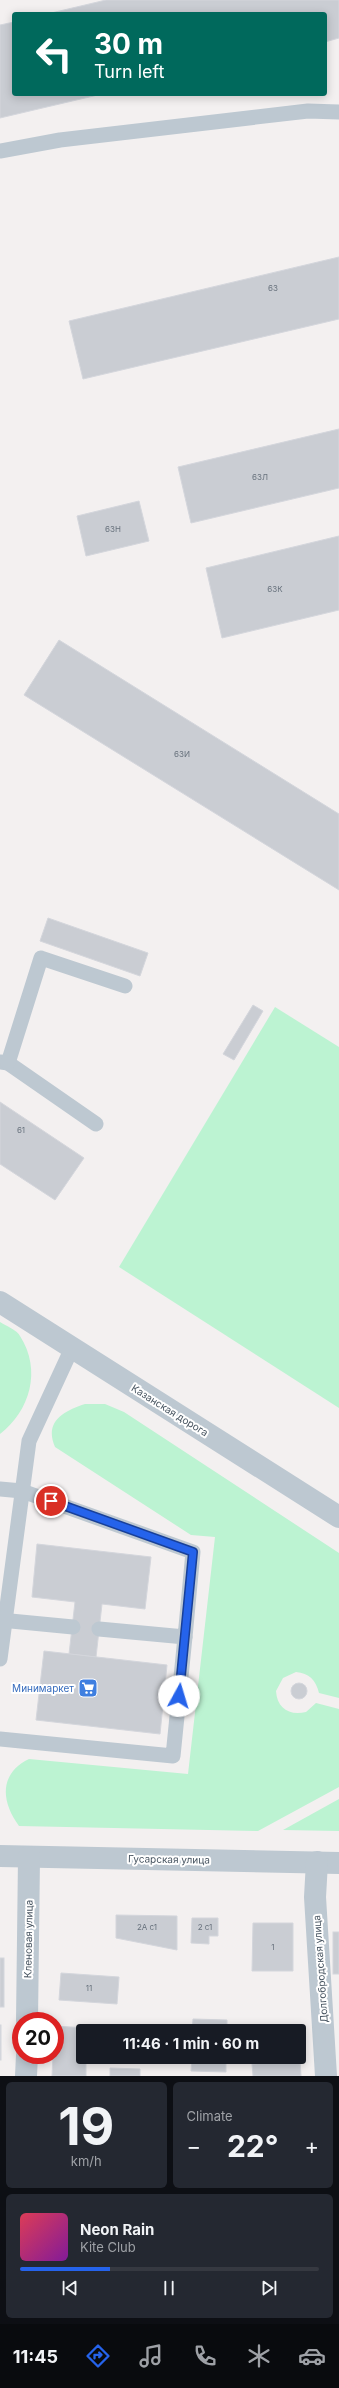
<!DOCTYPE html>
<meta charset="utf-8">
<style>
body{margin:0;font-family:Inter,sans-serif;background:#242831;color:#f1f3f6;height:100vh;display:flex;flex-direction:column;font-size:15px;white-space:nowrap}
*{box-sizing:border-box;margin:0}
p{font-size:13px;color:#9ea1a6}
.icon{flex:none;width:22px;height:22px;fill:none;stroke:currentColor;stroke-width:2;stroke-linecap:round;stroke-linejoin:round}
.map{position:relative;height:2076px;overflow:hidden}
.panel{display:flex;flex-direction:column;gap:6px;padding:6px;background:#0d0f14;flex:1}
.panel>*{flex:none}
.hud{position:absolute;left:12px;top:12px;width:315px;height:84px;border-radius:4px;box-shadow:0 2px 10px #0003;background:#00695c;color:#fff;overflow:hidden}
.speed{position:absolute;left:12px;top:2012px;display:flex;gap:8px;font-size:20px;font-weight:700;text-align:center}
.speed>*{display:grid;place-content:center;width:52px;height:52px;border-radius:50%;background:#171b24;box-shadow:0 2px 10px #0003;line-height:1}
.speed .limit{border:6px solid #d22;background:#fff;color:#111}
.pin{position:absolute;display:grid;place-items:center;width:34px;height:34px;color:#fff;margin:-17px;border:2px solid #fff;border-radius:50%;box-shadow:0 1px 4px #0007}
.me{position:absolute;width:44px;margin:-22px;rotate:6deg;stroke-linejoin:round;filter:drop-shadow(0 0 3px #0008)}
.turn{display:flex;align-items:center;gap:14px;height:84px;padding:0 16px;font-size:18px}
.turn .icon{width:52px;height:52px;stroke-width:2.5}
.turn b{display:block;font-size:28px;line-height:34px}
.big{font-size:30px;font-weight:700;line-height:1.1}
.panel .widget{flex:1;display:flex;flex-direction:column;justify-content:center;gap:6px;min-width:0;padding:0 14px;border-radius:6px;background:#242831}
.panel .dial{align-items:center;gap:0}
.dial b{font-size:52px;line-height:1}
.song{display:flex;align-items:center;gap:12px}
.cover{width:48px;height:48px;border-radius:6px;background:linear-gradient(135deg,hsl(350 70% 55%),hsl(290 70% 35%))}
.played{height:4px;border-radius:2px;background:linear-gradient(90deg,#2563eb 30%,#363941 30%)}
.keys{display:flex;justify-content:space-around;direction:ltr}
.heat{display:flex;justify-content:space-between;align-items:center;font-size:22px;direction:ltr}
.panel .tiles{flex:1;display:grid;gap:6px;grid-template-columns:1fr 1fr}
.widget:last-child{grid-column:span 2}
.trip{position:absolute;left:76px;top:2024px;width:230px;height:40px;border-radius:4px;background:#171b24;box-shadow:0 2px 10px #0003;font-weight:700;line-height:40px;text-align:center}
.tab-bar{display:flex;height:64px;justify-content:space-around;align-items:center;background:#090b0e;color:#9ea1a6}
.tab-bar .icon{width:28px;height:28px}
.tab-bar .active{color:#2563eb}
.tab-bar b{font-size:18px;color:#f1f3f6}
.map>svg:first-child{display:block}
.green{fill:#bcf3d2}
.building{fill:#cacdd3;stroke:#d4d6dc}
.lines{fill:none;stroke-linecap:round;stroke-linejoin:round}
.lane{stroke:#bdc8d1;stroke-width:15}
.street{stroke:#bdc8d1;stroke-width:22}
.route-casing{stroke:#184099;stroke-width:10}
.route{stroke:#2563eb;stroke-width:7}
.labels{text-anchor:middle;stroke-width:4;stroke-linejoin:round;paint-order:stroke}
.number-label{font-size:8px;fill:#68727d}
.street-label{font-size:10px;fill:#475460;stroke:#fff}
.shop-label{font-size:10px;fill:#366cbe;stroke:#fff;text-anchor:end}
</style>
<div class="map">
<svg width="339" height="2076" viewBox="0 0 339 2076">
<rect width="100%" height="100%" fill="#f3f0f0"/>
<g class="green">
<path d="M275,1007L339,1047V1408L119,1267Z"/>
<path d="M0,1322C6,1326 17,1330 20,1336C42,1370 30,1411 0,1434Z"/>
<path d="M85,1404H105L124,1412L339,1553V1698L319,1693C316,1680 309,1673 296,1672L283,1678L276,1691C277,1708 289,1716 306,1712L316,1703L339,1709V1787L258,1831L19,1826C0,1800 0,1773 29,1759L188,1774L215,1537L191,1535L55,1447C44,1422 63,1411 85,1404Z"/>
<path d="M339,1799V1831L283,1830Z"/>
</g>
<g class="building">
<path d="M106,0H339V38L325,42V14H47Z"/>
<path d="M14,22V94H102L0,118V25Z"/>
<path d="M339,257V319L83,379L69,321Z"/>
<path d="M339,429V488L191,523L178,467Z"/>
<path d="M139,501L149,541L86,556L77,516Z"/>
<path d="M339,536V610L222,638L206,568Z"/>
<path d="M59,640L339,814V890L24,695Z"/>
<path d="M48,918L148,953L140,976L40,941Z"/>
<path d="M253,1005L263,1011L234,1060L223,1054Z"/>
<path d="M0,1102L84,1158L55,1200L0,1164Z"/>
<path d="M37,1544L151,1557L145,1609L102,1604L96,1657L69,1654L75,1602L32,1597Z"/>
<path d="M44,1651L167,1665L160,1734L36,1720Z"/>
<circle cx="299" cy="1691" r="8"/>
<path d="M116,1915L177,1916V1950L116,1938Z"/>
<path d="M192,1918H218V1936H209V1944L191,1943Z"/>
<path d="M253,1923H293V1971H252Z"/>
<rect x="333" y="1932" width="6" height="42"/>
<rect x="0" y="1958" width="4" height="49"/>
<path d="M61,1973L119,1977L117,2004L59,2000Z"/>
<path d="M193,2019L227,2020V2031H192Z"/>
<rect x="0" y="2025" width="1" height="35"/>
<path d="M55,2026L87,2028V2031H83V2057H86V2076H52L53,2055H55Z"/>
<path d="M192,2057H226V2072L191,2071Z"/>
<path d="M300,2060L301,2076H253L252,2064Z"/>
<path d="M110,2068L140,2069V2076H110Z"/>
</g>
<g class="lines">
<g class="lane">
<path d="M0,151L60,140L308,111L339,112"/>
<path d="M0,1062L8,1063L96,1124"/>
<path d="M8,1063L41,958L125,986"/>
<path d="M0,1489L22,1491L193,1552L185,1637L99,1629"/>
<path d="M0,1620L73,1627"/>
<path d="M0,1659L29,1441L72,1348"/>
<path d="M0,1739L173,1756L185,1637"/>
</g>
<g class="street">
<path d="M0,1302L339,1517"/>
<path d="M0,1856L339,1863"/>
<path d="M317,1862L315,1897L326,2076"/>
<path d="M27,2021L29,1857"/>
<path d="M26,2076L27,2055"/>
</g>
</g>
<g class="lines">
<g class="route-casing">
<path id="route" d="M51,1501L193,1552L179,1696"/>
</g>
<use href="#route" class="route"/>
</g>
<defs>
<g id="supermarket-square" transform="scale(1)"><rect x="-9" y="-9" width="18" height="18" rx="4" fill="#3f7fe0" stroke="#fff"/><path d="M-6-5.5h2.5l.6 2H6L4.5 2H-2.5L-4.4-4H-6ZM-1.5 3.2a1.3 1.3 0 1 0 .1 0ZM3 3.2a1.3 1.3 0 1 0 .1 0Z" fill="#fff"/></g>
</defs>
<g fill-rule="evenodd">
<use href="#supermarket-square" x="88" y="1688"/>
</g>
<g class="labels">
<g class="number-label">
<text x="273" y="291">63</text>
<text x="260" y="480">63Л</text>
<text x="113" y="532">63Н</text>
<text x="275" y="592">63К</text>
<text x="182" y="757">63И</text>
<text x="21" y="1133">61</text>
<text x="147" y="1930">2А с1</text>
<text x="205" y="1930">2 с1</text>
<text x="273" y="1950">1</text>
<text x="89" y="1991">11</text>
</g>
<g class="street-label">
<text transform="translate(170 1410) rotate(32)" y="4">Казанская дорога</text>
<text transform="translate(169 1859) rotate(1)" y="4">Гусарская улица</text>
<text transform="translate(28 1939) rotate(-89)" y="4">Кленовая улица</text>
<text transform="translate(320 1969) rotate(-94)" y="4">Долгобродская улица</text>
</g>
<g class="shop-label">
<text x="74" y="1692">Минимаркет</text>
</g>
</g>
</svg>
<div class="speed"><div class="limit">20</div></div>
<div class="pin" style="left:51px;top:1501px;background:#d93025"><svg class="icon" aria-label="arrive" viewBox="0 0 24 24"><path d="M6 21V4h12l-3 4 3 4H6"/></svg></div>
<svg class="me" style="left:179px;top:1696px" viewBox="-20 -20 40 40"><circle r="19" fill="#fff"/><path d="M0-13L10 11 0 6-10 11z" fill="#2563eb"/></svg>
<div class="trip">11:46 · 1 min · 60 m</div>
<div class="hud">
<div class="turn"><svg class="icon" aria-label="left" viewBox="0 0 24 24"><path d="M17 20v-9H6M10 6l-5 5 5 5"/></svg><div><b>30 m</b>Turn left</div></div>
</div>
</div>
<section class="panel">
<div class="tiles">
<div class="widget dial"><b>19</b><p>km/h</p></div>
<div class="widget"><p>Climate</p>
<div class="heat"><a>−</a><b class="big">22°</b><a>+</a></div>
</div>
<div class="widget">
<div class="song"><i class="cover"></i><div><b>Neon Rain</b><p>Kite Club</p></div></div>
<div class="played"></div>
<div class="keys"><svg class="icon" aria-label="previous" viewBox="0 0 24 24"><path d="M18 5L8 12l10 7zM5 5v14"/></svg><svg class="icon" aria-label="pause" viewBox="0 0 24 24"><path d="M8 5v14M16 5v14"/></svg><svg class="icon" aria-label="next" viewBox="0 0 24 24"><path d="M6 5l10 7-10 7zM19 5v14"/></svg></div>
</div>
</div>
</section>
<nav class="tab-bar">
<b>11:45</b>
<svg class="icon active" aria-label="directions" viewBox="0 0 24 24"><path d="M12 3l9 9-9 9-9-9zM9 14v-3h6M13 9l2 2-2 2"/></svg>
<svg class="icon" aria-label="music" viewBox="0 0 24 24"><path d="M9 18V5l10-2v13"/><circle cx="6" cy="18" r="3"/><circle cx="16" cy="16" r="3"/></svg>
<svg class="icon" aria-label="phone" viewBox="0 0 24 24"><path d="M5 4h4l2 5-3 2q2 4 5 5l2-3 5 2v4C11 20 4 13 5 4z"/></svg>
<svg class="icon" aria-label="climate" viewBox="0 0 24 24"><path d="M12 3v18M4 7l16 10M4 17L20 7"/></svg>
<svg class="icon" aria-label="car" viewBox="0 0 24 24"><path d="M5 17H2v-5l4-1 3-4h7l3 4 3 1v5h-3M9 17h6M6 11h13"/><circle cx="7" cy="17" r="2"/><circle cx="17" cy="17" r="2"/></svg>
</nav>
